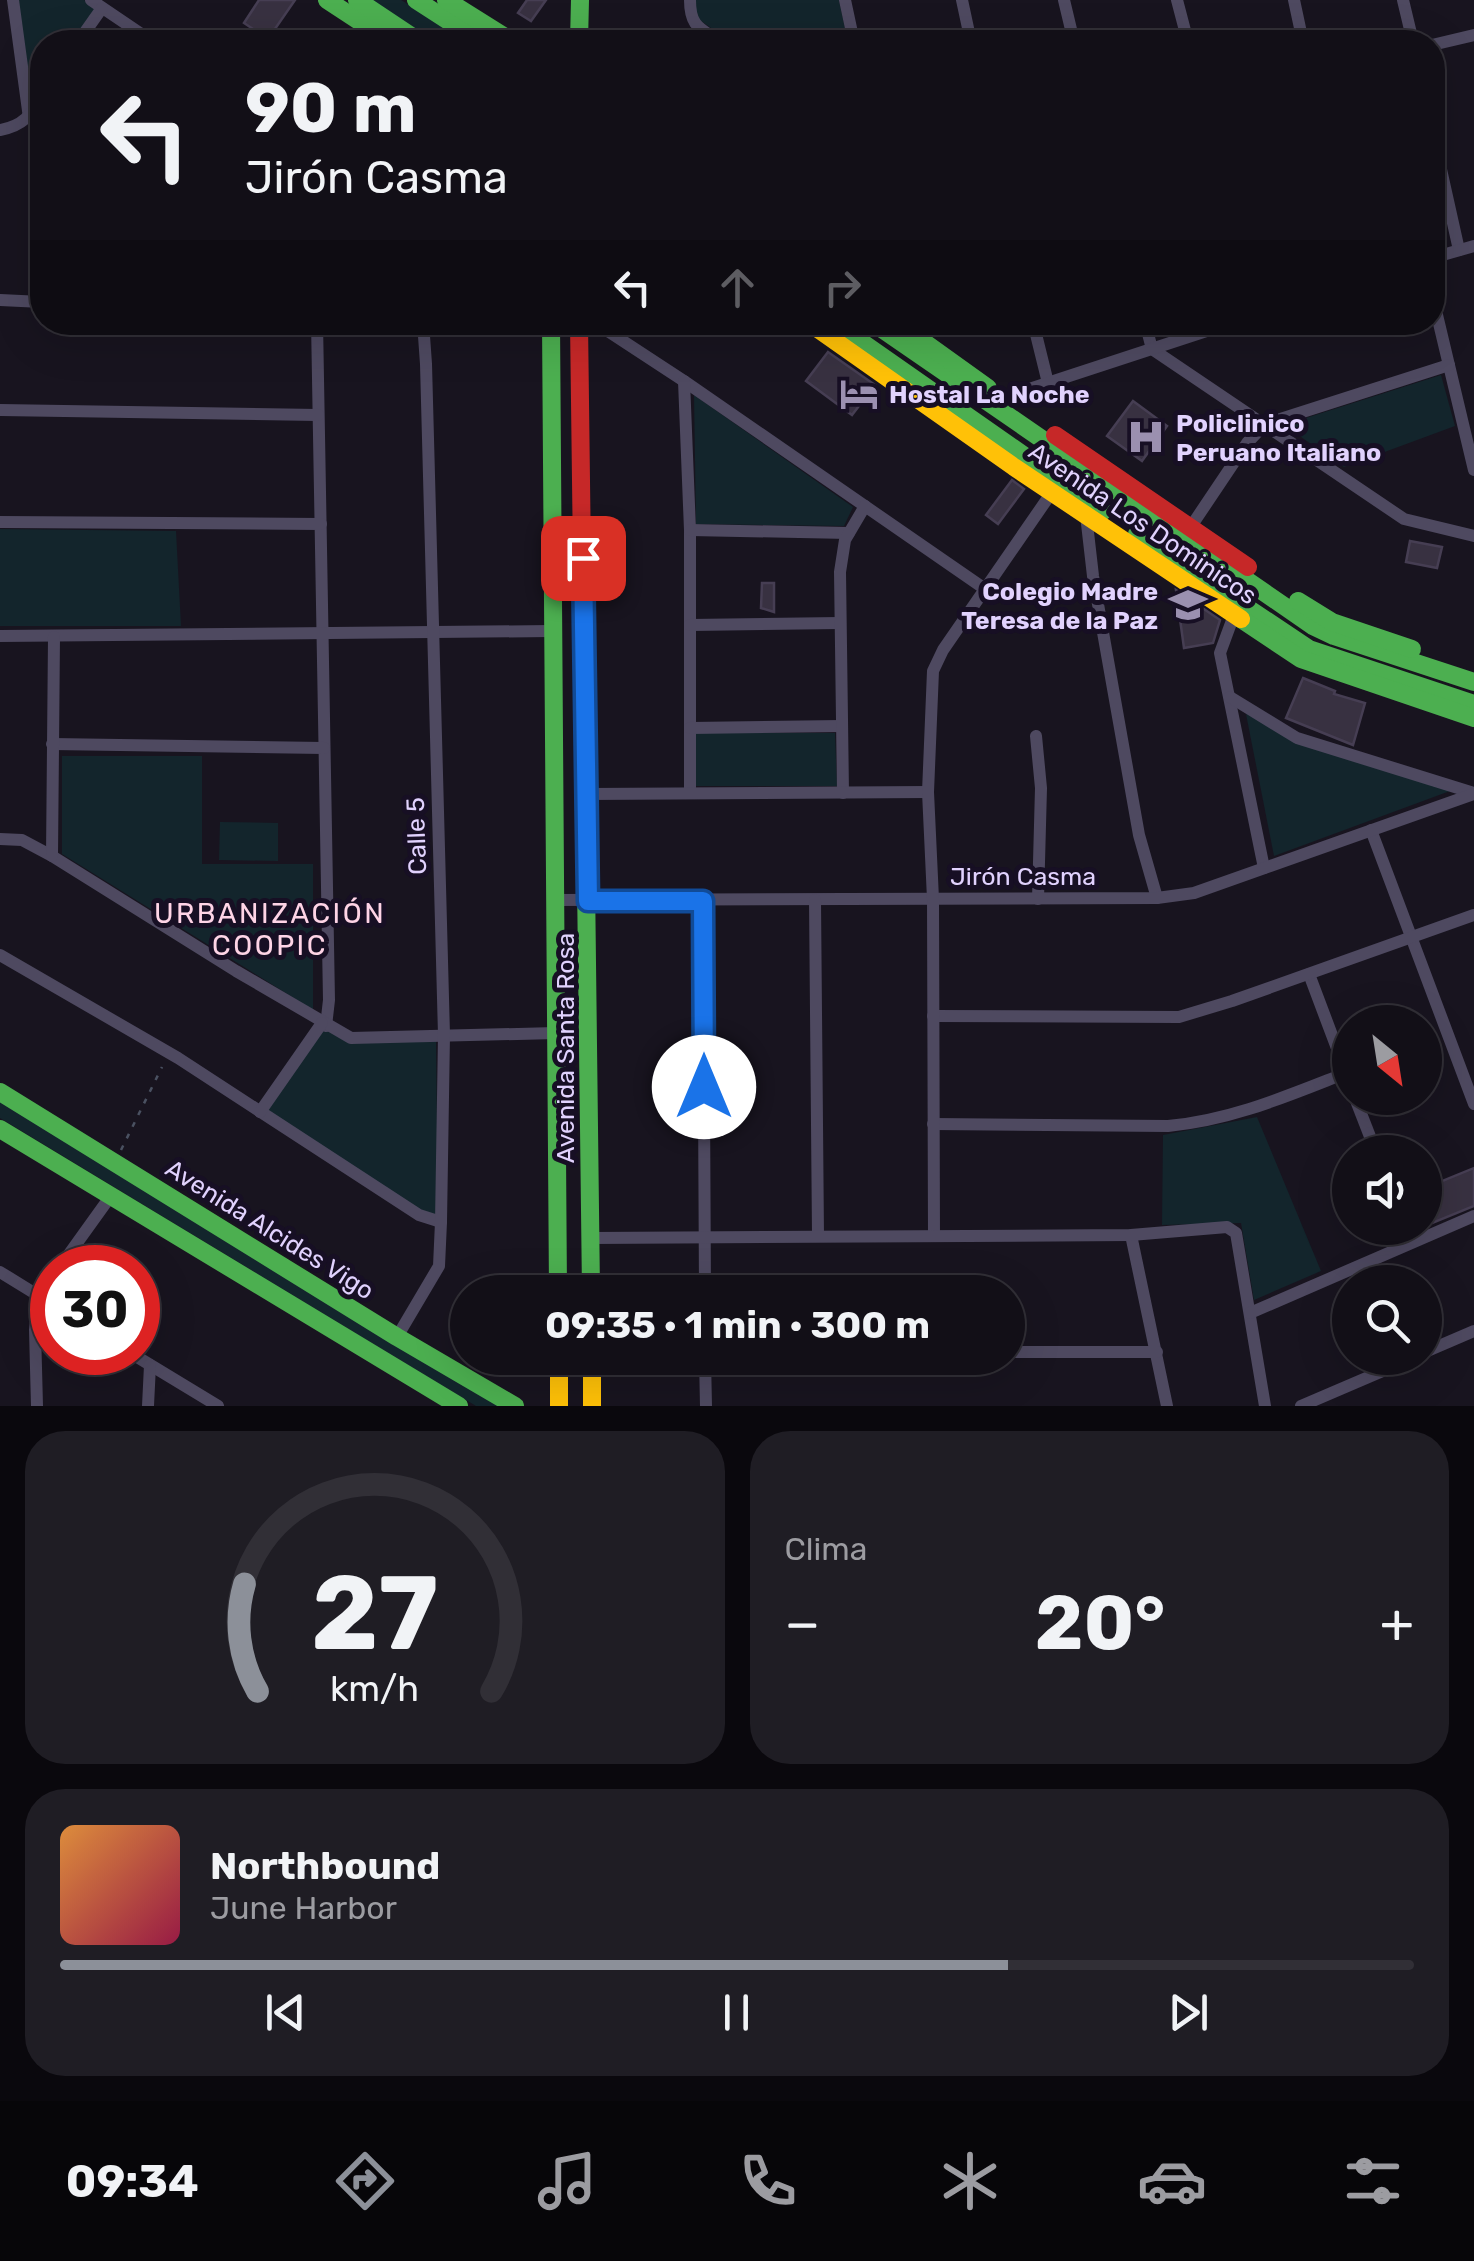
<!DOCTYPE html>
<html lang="es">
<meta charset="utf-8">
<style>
body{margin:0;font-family:Rubik,sans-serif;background:#1f1d24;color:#f1f3f6;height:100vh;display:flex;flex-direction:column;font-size:38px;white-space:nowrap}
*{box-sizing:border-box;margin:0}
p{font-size:32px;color:#9c9ca1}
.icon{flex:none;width:55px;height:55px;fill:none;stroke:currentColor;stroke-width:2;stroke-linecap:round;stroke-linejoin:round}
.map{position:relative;height:1406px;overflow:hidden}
.details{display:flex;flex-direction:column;gap:25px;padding:25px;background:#0a080d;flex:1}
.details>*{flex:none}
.guide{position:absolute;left:30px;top:30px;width:1415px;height:305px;border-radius:40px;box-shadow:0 10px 40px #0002,0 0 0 2px #312f36;background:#120f17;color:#f1f3f6;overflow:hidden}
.needle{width:65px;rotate:150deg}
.tools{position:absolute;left:1332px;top:1005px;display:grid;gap:20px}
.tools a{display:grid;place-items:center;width:110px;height:110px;border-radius:50%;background:#120f17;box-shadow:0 10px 40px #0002,0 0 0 2px #312f36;font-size:50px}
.speed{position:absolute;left:30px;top:1245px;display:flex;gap:20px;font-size:50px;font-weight:700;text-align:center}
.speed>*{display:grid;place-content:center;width:130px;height:130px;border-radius:50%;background:#120f17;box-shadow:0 10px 40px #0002,0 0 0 2px #312f36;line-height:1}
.speed .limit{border:15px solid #d22;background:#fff;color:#111}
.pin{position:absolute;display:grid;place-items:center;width:85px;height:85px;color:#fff;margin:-42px;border-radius:20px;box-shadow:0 5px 15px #0006}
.me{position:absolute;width:110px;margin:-55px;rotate:0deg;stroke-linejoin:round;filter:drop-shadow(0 0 8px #0008)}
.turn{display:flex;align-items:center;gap:35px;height:210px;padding:0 50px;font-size:45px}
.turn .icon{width:130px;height:130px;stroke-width:2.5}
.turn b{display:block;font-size:70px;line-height:85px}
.lanes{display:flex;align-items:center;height:95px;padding:0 50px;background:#0003;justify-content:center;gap:50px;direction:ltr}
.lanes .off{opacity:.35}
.big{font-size:75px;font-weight:700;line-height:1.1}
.details .widget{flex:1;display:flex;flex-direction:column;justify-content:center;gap:15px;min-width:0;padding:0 35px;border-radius:40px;background:#1f1d24}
.details .dial{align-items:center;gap:0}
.dial svg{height:260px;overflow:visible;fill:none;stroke:#312f36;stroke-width:7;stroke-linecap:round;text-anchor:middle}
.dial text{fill:#f1f3f6;stroke:none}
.song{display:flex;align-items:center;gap:30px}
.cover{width:120px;height:120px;border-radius:15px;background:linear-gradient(135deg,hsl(30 70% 55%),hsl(340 70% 35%))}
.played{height:10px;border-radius:5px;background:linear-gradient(90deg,#8c9099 70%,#312f36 70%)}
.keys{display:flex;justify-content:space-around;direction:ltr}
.heat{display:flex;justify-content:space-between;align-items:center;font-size:55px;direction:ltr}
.details .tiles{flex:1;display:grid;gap:25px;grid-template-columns:1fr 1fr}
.widget:last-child{grid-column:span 2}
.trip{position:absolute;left:450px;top:1275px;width:575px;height:100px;border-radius:50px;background:#120f17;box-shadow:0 10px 40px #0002,0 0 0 2px #312f36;font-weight:700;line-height:100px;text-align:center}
.tabs{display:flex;height:160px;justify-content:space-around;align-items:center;background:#070609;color:#9c9ca1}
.tabs .icon{width:70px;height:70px}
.tabs .selected{color:#8c9099}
.tabs b{font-size:45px;color:#f1f3f6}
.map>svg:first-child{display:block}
.green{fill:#13252c}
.building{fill:#383141;stroke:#463e53;stroke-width:2.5}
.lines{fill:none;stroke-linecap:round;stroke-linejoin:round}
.path{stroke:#4a5161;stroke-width:2.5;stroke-dasharray:5 8;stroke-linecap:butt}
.street{stroke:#4e4960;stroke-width:12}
.fast{stroke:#4caf50;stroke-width:18}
.slow{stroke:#ffc107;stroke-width:18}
.jam{stroke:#c62828;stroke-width:18}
.route-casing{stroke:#114b97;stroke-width:25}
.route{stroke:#1a73e8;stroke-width:18}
.labels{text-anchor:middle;stroke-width:10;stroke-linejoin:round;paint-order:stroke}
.poi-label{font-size:25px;font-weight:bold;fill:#e1d2fe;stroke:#170f24;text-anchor:start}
.street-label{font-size:25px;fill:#e1d2fe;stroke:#170f24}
.neighbourhood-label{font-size:28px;letter-spacing:2.5px;fill:#fed4e6;stroke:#170f24}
</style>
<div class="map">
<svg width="1474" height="1406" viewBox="0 0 1474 1406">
<rect width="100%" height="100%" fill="#18141f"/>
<g class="green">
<path d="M17,0H84L96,9L72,42H42V83L29,102Z"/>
<path d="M366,0H401L469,42H436Z"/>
<path d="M694,0H839L848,42H731L694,16Z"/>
<path d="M1441,375L1455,426L1344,467L1284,425Z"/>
<path d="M694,395L853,507L844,526L696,524Z"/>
<path d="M0,529L176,531L181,626H0Z"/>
<path d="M1246,714L1450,791L1274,856Z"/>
<path d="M696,733H835L837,786H696Z"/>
<path d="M62,756H202V864H313V1010L62,854Z"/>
<path d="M220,822L278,823V861L219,860Z"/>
<path d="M324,1029L348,1041L436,1039L438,1219L418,1212L266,1111Z"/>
<path d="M0,1101L505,1406H476L0,1118Z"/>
<path d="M1257,1117L1321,1271L1254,1300L1241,1223L1162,1225L1163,1135Z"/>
</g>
<g class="building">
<path d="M259,0H295L268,39L244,23Z"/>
<path d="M527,0H546L531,21L518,13Z"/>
<path d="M828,352L875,385L852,415L806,381Z"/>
<path d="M1133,401L1167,426L1142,461L1107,436Z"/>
<path d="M1012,480L1024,489L998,524L986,515Z"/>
<path d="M1410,541L1442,547L1437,568L1406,562Z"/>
<path d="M762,583H774V612L761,608Z"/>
<path d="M1176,590L1220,620L1213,643L1184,648Z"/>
<path d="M1303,678L1335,691L1334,694L1365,703L1353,745L1286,718Z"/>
<path d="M1474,1168V1206L1425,1226V1188Z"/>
</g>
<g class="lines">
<path class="path" d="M121,1150L162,1067"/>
<g class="street">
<path d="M13,0L29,118"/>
<path d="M91,0L153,42"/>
<path d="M690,0C690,27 700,28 720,42"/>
<path d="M845,0L854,42"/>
<path d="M962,0L971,42"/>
<path d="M1064,0L1074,42"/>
<path d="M1177,0L1188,42"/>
<path d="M1294,0L1303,42"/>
<path d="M1403,0L1413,42"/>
<path d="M78,42L102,8"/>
<path d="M1432,45L1474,35"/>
<path d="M1432,129L1459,250"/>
<path d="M0,130C23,126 31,115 42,96"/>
<path d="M1432,258L1474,246"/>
<path d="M1432,294L1474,470"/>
<path d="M0,300L42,302"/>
<path d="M317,322L329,1000L326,1026"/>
<path d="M594,322L684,381L985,589"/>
<path d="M1033,322L1048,383"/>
<path d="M1145,322L1152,349L1404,519L1474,536"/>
<path d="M684,381L690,530V793"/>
<path d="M1002,398L1234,322"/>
<path d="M0,410L318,415"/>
<path d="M1086,515L1093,576L1139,835L1157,898"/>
<path d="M0,522L321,524"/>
<path d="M1190,528L1247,443L1265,424L1449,365"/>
<path d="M690,530L849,533"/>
<path d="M1234,615L1220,653L1264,868"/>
<path d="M690,625L840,623"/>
<path d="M0,636L551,631"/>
<path d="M1230,697L1297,738L1474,793"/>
<path d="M690,728L842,726"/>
<path d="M1036,736L1041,788L1038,899"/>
<path d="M52,744L324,748"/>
<path d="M843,793L840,572L845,540L865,506"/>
<path d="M587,794L928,792"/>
<path d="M1371,830L1474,1104"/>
<path d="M0,839L22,840L52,856L236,971L351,1038L556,1033"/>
<path d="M52,856L54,637"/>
<path d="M555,900L1157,898L1194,893L1474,794"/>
<path d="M815,900L818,1235"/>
<path d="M703,901L705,1292"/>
<path d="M0,955L178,1058L419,1215L441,1222"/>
<path d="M1309,974L1350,1083"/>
<path d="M933,1016L1179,1017L1232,1001L1474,915"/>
<path d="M1355,1098L1376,1152"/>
<path d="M260,1112L322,1023"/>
<path d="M933,1124L1168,1126C1232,1120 1287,1096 1346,1073"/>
<path d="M934,1235L933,899L928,792L933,671L943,650L1052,492"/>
<path d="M1131,1235L1167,1406"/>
<path d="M591,1238L1131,1235L1227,1227L1236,1233L1265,1406"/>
<path d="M59,1268L110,1197"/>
<path d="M0,1272L52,1304"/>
<path d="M1250,1313L1474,1216"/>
<path d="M397,1337L439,1266L441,1222L444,1035L426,364L423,322"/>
<path d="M129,1352L218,1406"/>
<path d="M1008,1352H1157"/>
<path d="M1425,1352L1474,1331"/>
<path d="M705,1358L706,1406"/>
<path d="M37,1406L35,1330L38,1296L52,1276"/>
<path d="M148,1406L150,1365"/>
<path d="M1301,1406L1413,1358"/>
</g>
<g class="fast">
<path d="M327,0L391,42"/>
<path d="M357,0L420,42"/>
<path d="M416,0L481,42"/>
<path d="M446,0L513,42"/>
<path d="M579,42L580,0"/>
<path d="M551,322L558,1292"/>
<path d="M833,322L1103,511"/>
<path d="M872,322L1313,626L1334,636L1474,682"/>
<path d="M896,322L988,388"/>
<path d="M1137,534L1309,649L1474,704"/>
<path d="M1298,601L1332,622L1412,649"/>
<path d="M1241,619L1301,659L1474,718"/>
<path d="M584,716L591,1292"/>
<path d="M0,1092L397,1337L515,1406"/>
<path d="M0,1129L459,1406"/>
</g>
<g class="slow">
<path d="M808,322L1014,467L1241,619"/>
<path d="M559,1358V1406"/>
<path d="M592,1358V1406"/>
</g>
<g class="jam">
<path d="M579,322L584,716"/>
<path d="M1055,435L1248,567"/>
</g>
</g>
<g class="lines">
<g class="route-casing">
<path id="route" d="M583,558L588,901H703L704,1087"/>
</g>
<use href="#route" class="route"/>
</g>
<defs>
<g id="hotel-bare" transform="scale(3)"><path d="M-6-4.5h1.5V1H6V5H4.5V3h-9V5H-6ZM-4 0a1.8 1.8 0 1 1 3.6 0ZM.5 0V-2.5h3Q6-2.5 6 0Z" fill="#9b90b0" stroke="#170f24" stroke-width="2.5" paint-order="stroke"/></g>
<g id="hospital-bare" transform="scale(3)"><path d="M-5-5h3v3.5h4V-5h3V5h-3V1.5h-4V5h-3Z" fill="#9b90b0" stroke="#170f24" stroke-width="2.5" paint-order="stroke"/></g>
<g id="school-bare" transform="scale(3)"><path d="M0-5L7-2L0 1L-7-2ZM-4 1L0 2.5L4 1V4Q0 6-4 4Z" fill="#9b90b0" stroke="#170f24" stroke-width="2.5" paint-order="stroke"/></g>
</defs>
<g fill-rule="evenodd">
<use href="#hotel-bare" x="859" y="394"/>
<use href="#hospital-bare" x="1146" y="437"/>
<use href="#school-bare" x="1188" y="605"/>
</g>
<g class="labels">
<g class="poi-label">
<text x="889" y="403">Hostal La Noche</text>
<text x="1176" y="432">Policlinico<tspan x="1176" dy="29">Peruano Italiano</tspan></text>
<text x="1158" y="600" text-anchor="end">Colegio Madre<tspan x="1158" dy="29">Teresa de la Paz</tspan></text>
</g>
<g class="street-label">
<text transform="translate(1143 523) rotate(34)" y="9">Avenida Los Dominicos</text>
<text transform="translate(416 836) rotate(-92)" y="9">Calle 5</text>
<text x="1023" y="885">Jirón Casma</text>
<text transform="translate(565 1048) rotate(-90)" y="9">Avenida Santa Rosa</text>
<text transform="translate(270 1229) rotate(32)" y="9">Avenida Alcides Vigo</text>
</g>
<g class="neighbourhood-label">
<text x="270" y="923">URBANIZACIÓN<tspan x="270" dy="32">COOPIC</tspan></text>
</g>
</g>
</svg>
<div class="tools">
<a><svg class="needle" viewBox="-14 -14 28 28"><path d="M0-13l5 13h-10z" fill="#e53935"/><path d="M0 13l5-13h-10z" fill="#9c9ca1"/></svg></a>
<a><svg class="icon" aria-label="sound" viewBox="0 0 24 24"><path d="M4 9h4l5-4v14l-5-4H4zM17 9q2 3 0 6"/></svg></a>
<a><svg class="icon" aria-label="search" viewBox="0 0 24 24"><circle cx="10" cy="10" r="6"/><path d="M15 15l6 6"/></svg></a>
</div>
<div class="speed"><div class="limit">30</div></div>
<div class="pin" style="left:583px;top:558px;background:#d93025"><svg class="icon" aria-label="arrive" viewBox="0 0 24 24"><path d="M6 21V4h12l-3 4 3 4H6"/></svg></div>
<svg class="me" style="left:704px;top:1087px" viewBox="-20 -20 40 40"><circle r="19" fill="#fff"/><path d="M0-13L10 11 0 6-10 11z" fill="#1a73e8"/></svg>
<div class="trip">09:35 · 1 min · 300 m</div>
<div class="guide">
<div class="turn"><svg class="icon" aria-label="left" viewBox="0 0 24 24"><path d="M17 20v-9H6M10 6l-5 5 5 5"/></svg><div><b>90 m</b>Jirón Casma</div></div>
<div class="lanes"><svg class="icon" aria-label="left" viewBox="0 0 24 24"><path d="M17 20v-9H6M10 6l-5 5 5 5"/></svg><svg class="icon off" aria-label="ahead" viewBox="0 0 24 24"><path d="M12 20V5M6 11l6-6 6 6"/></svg><svg class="icon off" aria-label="right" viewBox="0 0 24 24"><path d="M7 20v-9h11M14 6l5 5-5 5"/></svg></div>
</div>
</div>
<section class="details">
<div class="tiles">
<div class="widget dial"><svg viewBox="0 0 100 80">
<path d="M14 69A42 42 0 1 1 86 69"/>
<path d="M14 69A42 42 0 0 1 10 36" stroke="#8c9099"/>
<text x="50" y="56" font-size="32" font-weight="700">27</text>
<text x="50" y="72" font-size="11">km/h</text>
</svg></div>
<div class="widget"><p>Clima</p>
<div class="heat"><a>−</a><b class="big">20°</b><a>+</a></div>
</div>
<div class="widget">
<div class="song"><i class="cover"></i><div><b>Northbound</b><p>June Harbor</p></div></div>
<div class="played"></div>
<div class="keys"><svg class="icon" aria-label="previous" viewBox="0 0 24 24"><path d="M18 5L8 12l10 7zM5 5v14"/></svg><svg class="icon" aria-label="pause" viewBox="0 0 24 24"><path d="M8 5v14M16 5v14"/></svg><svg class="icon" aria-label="next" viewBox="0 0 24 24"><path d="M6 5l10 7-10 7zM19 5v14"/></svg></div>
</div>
</div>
</section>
<nav class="tabs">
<b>09:34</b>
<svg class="icon selected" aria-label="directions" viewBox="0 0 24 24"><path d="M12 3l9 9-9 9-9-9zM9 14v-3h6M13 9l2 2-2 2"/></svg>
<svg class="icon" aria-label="music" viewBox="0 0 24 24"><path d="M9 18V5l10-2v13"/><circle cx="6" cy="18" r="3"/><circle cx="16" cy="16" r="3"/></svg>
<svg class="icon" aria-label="phone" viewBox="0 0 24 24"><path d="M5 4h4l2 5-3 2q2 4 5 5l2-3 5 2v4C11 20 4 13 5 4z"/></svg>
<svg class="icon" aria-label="climate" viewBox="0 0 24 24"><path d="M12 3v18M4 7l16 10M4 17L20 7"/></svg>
<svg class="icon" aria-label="car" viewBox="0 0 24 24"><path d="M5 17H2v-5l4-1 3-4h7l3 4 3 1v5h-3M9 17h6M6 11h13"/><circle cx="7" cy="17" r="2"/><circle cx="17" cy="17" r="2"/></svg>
<svg class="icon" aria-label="filters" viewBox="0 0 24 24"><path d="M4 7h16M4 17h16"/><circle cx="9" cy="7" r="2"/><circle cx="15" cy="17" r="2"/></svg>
</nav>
